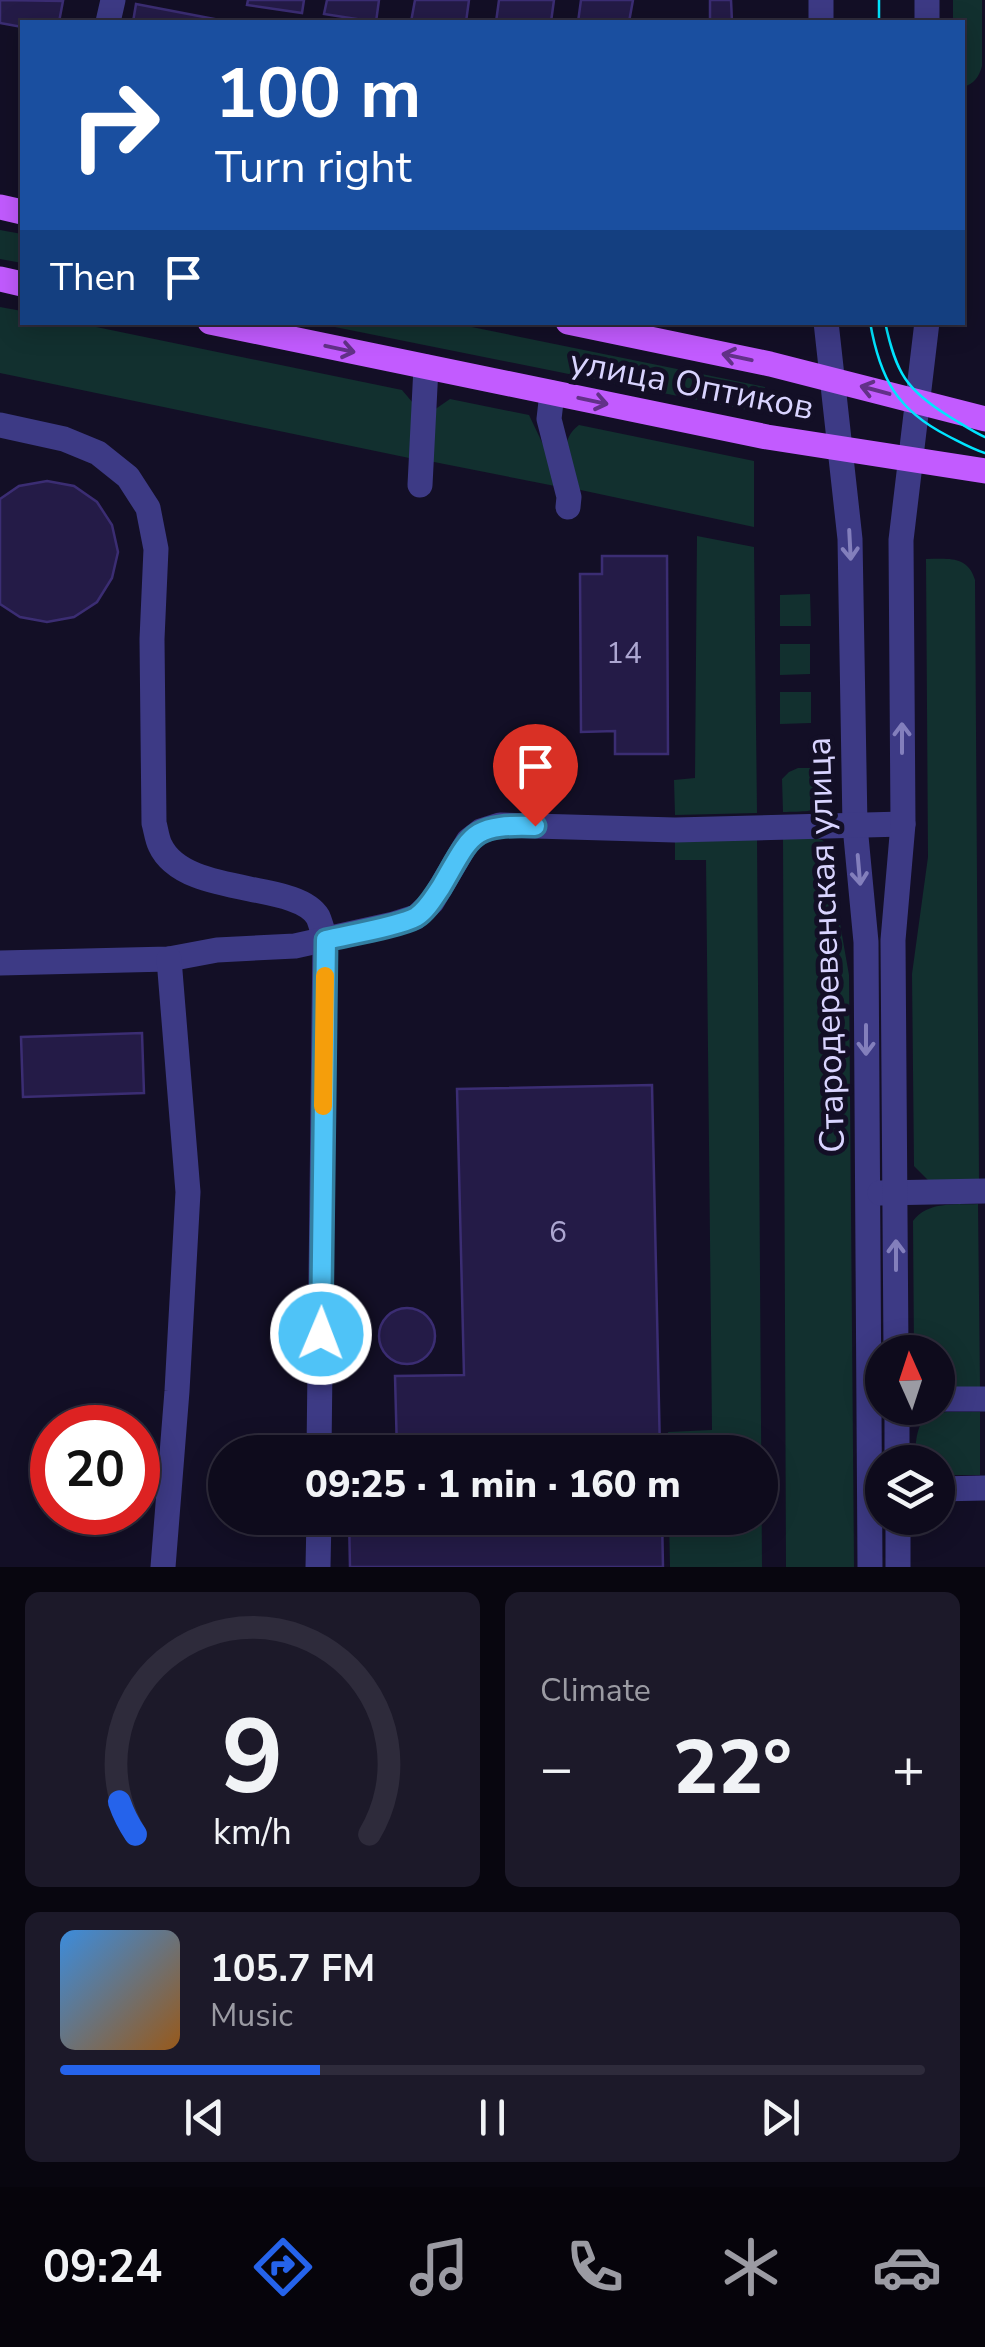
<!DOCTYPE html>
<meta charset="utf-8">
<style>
body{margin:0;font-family:"Nunito Sans",sans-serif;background:#1c1929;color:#f1f3f6;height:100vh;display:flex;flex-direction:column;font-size:38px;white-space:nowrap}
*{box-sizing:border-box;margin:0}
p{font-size:32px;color:#9b9ba3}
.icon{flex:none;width:55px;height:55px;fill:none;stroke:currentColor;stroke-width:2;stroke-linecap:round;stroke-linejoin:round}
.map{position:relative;height:1567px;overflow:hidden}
.side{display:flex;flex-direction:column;gap:25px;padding:25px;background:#08060f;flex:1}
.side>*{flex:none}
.guide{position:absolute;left:20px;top:20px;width:945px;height:305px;border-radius:0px;box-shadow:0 5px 25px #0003,0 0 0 2px #2e2b3b;background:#1a4fa0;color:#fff;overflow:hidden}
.needle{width:65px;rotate:357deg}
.fabs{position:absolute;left:865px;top:1335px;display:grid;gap:20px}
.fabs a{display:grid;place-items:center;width:90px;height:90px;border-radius:50%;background:#0e0b1c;box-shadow:0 5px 25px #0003,0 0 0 2px #2e2b3b;font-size:50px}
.speed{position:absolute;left:30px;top:1405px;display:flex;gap:20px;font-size:50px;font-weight:700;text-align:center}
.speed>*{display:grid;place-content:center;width:130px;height:130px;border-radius:50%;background:#0e0b1c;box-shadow:0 5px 25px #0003,0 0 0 2px #2e2b3b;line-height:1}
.speed .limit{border:15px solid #d22;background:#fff;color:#111}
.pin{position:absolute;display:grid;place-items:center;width:85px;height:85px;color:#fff;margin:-102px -42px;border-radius:50% 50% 50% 0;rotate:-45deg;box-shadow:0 0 10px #0007}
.pin .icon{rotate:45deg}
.me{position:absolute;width:110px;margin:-55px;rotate:1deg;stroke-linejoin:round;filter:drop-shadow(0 0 8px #0008)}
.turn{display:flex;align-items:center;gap:35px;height:210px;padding:0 30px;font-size:45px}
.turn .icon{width:130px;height:130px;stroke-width:2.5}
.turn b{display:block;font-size:70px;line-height:85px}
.then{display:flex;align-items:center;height:95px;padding:0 30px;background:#0003;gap:20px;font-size:38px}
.big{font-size:75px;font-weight:800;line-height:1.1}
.side .card{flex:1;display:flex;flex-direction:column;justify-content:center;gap:15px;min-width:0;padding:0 35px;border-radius:15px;background:#1c1929}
.side .dial{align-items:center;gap:0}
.dial svg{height:260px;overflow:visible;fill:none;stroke:#2e2b3b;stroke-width:7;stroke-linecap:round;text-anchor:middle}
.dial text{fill:#f1f3f6;stroke:none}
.song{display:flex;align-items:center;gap:30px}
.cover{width:120px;height:120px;border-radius:15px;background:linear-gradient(135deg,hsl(210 70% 55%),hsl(30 70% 35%))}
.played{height:10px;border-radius:5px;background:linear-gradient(90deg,#2563eb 30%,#2e2b3b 30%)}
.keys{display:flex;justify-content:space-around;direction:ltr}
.heat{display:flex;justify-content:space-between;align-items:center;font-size:55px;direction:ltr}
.side .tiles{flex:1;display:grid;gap:25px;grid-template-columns:1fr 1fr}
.card:last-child{grid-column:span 2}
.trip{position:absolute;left:208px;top:1435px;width:570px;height:100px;border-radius:50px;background:#0e0b1c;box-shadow:0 5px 25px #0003,0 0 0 2px #2e2b3b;font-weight:800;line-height:100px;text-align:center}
.tabs{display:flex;height:160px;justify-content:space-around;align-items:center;background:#06040b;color:#9b9ba3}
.tabs .icon{width:70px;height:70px}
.tabs .current{color:#2563eb}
.tabs b{font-size:45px;color:#f1f3f6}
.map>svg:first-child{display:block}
.green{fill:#12302f}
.building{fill:#241b47;stroke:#3b2d73;stroke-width:2.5}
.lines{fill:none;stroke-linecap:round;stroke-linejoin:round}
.minor{stroke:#3d3a85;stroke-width:25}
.major{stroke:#c25bff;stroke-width:25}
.tram{stroke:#00e5ff;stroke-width:2.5}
.oneway{stroke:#623188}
.oneway2{stroke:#837fbc}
.route-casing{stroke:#337fa1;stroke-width:25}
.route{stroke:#4fc3f7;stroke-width:18}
.slow{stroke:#f59e0b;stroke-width:18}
.labels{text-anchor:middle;stroke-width:10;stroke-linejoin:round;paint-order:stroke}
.number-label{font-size:30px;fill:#aca6d1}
.street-label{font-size:35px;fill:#d9d4ff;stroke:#130f26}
</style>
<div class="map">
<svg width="985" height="1567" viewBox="0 0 985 1567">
<rect width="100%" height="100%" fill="#130f26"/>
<g class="green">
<path d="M953,0H982V66C979,77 974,84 963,87L962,22H953Z"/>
<path d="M0,230L22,234V263L0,259Z"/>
<path d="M0,307L22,311V322L77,323L402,390L413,403L414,459L0,373Z"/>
<path d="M315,323H452L765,387L762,413Z"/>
<path d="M450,399L529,415L549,457L555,486L429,461L434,410Z"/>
<path d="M579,425L754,461V527L576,489C570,466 556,442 579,425Z"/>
<path d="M697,536L754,547L757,813L675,815L674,780L695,778Z"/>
<path d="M926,559C947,559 968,555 975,580L979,1180H928L914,1166L912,974L928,857Z"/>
<path d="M810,594L811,626H780V595Z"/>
<path d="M780,644H810V674L780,675Z"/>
<path d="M780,692H811V723L780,724Z"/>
<path d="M798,768H828C829,812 825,811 783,812L782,779L789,772Z"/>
<path d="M813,837L822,840L829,846L830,867L849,975L854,1567H786L783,838Z"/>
<path d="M757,838L762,1567H670L669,1518H760V1452H669L668,1432L712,1430L706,860H675V841Z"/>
<path d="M978,1204L980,1387L938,1388V1352H914L913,1221C928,1201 954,1205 978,1204Z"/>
<path d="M980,1412V1475H938V1462H915C916,1404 930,1413 980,1412Z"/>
</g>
<g class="building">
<path d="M0,0L63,1L59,22H22V27L0,23Z"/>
<path d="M248,0H304L302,13L247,5Z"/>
<path d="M327,0H379L376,22L324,14Z"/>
<path d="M415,0H469L466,22H411Z"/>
<path d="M499,0H554L551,22H496Z"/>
<path d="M581,0H633L629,22H578Z"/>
<path d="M710,0H731L732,22H710Z"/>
<path d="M136,4L230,22H133Z"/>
<path d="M47,481L74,486L97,502L112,525L118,552L112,578L97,602L74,617L47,622L20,617L0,604V499L19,486Z"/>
<path d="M602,556H667L668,754H615V731L581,732L580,574H602Z"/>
<path d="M142,1033L144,1093L23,1097L21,1037Z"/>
<path d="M652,1085L660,1452H397L395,1376L464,1375L457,1089Z"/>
<circle cx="407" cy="1336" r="28"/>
<path d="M349,1518H662L663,1567H350Z"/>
</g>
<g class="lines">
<g class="minor">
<path d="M821,0V22"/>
<path d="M927,0V22"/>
<path d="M108,22L113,0"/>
<path d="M826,322L850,539L855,826L866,942L870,1567"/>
<path d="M552,393L549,419L569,497L568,507"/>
<path d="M0,425L64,439L98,453L128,477L148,508L156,549L152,639L154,823C156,830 157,839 160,845C184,898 296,880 318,917C321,924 323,933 325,939L319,1452"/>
<path d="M420,485L426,367"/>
<path d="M0,963L169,959L217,950L295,946L394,924L416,917L432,902L468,841L481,831L500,825L675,830L903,824"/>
<path d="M880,1193L985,1191"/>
<path d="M896,1352L893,940L903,824L901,540L927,322"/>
<path d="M938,1399H985"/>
<path d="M897,1408V1462"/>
<path d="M938,1489L985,1488"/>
<path d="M898,1518V1567"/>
<path d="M163,1567L177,1391L188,1192L169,959"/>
<path d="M318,1567L319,1518"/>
</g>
<g class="major">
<path d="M0,207L22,212"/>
<path d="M0,279L22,284"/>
<path d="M210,322L767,437L985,471"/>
<path d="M568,322L770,364L985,419"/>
</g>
<g class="tram">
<path d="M879,0V22"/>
<path d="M870,322C880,379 897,410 948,436C960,442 972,449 985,453"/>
<path d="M885,322C896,373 906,390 950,417C962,424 973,432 985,437"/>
</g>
</g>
<defs><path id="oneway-shaft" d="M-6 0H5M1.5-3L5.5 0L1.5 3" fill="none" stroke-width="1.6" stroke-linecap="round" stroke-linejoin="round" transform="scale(2.5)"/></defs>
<g class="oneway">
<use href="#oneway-shaft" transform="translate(340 349) rotate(12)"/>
<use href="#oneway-shaft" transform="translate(737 357) rotate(-168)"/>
<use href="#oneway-shaft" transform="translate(875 390) rotate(-165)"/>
<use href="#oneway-shaft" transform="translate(593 401) rotate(12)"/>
</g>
<g class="oneway2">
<use href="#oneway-shaft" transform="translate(850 545) rotate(87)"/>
<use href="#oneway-shaft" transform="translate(902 738) rotate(-90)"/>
<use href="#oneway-shaft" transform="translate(859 870) rotate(85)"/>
<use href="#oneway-shaft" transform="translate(866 1040) rotate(90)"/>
<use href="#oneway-shaft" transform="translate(896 1255) rotate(-90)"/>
</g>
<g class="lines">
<g class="route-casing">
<path id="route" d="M321,1334L326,940C346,935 400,926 416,917C427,910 434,897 441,887C472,834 470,824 535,826"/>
</g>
<use href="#route" class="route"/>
<path class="slow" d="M323,1106L325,976"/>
</g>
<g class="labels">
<g class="number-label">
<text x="624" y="663">14</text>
<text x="558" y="1242">6</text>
</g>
<g class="street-label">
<text transform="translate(692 384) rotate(11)" y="12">улица Оптиков</text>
<text transform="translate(825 945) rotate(-92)" y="12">Стародеревенская улица</text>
</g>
</g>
</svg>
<div class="fabs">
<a><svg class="needle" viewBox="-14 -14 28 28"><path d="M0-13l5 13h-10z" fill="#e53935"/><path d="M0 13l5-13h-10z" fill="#9b9ba3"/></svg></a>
<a><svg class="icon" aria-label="layers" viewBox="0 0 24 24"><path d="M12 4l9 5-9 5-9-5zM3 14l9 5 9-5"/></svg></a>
</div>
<div class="speed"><div class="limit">20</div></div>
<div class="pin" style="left:535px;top:826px;background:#d93025"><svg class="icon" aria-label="arrive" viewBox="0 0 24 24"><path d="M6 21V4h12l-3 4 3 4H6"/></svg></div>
<svg class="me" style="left:321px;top:1334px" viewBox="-20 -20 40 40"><circle r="17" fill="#4fc3f7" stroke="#fff" stroke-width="3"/><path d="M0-11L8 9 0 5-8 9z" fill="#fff"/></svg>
<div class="trip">09:25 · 1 min · 160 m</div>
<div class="guide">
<div class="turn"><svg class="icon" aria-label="right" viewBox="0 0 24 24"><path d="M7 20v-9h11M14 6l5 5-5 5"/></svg><div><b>100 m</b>Turn right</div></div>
<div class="then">Then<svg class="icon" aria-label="arrive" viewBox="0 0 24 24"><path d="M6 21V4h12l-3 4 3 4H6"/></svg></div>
</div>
</div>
<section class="side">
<div class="tiles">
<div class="card dial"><svg viewBox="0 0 100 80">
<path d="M14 69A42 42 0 1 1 86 69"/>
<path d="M14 69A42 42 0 0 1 9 59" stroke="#2563eb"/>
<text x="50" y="56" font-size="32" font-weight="700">9</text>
<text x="50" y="72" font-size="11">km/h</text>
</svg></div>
<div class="card"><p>Climate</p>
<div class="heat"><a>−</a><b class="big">22°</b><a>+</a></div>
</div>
<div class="card">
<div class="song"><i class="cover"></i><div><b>105.7 FM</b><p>Music</p></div></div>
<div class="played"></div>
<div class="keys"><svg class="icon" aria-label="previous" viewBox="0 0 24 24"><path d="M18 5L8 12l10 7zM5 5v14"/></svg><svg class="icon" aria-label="pause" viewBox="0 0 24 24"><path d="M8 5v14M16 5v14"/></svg><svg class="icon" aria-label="next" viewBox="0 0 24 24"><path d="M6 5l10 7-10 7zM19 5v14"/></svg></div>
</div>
</div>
</section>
<nav class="tabs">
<b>09:24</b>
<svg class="icon current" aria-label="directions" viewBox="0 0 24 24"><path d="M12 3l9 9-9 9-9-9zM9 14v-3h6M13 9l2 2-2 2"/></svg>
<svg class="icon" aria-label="music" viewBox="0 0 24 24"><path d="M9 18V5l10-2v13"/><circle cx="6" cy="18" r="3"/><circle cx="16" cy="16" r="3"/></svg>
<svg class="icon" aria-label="phone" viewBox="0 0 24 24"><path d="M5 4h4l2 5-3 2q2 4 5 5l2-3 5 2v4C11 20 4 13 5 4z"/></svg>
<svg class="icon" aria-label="climate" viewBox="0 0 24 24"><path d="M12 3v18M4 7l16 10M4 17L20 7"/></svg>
<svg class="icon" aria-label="car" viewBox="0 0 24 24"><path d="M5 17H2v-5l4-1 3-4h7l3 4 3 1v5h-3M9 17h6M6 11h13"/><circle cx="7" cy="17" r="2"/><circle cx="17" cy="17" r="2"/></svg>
</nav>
